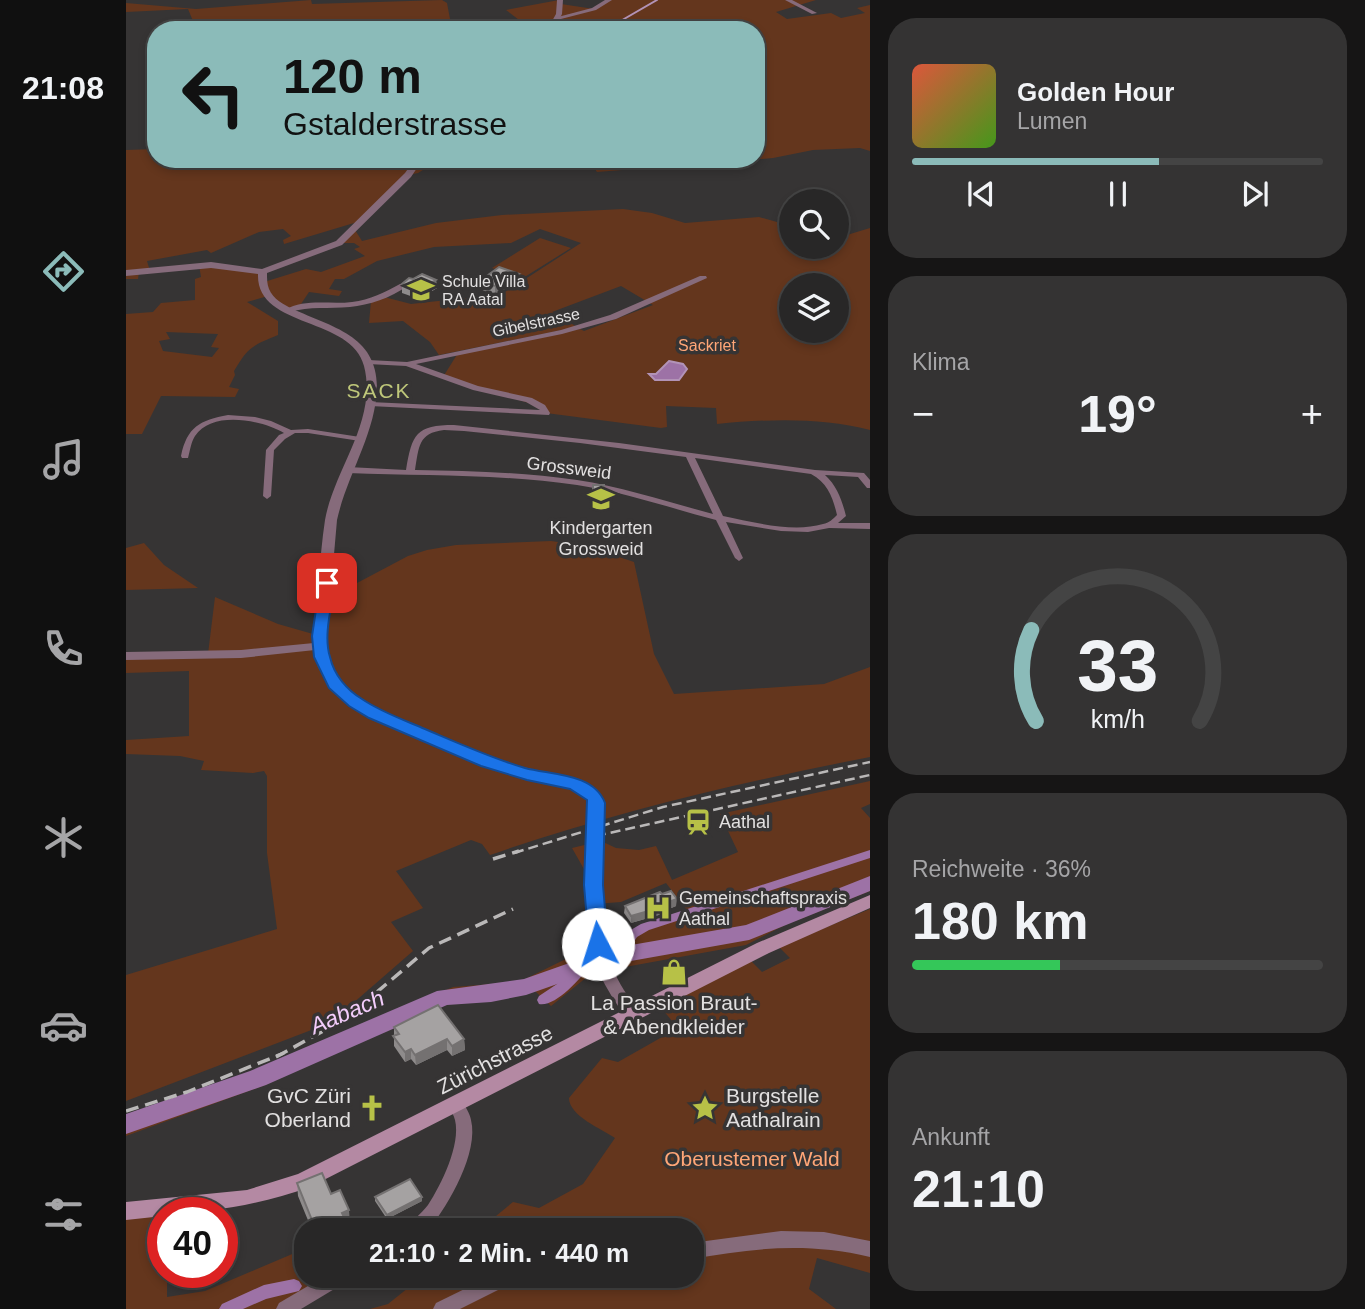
<!DOCTYPE html>
<html lang="de">
<meta charset="utf-8">
<style>
body{margin:0;font-family:Helvetica,sans-serif;background:#343333;color:#f1f3f6;height:100vh;display:flex;flex-direction:column;font-size:26px;white-space:nowrap}
*{box-sizing:border-box;margin:0}
p{font-size:23px;color:#a5a5a7}
.icon{flex:none;width:38px;height:38px;fill:none;stroke:currentColor;stroke-width:2;stroke-linecap:round;stroke-linejoin:round}
.map{position:relative;flex:1;overflow:hidden}
.details{display:flex;flex-direction:column;gap:18px;padding:18px;background:#161515;width:495px}
.details>*{flex:none}
.hud{position:absolute;left:21px;top:21px;width:618px;height:147px;border-radius:28px;box-shadow:0 4px 10px #0003,0 0 0 2px #444;background:#8bbbb9;color:#111;overflow:hidden}
.tools{position:absolute;left:653px;top:189px;display:grid;gap:14px}
.tools a{display:grid;place-items:center;width:70px;height:70px;border-radius:50%;background:#282727;box-shadow:0 4px 10px #0003,0 0 0 2px #444;font-size:35px}
.speed{position:absolute;left:21px;top:1197px;display:flex;gap:14px;font-size:35px;font-weight:700;text-align:center}
.speed>*{display:grid;place-content:center;width:91px;height:91px;border-radius:50%;background:#282727;box-shadow:0 4px 10px #0003,0 0 0 2px #444;line-height:1}
.speed .limit{border:10px solid #d22;background:#fff;color:#111}
.pin{position:absolute;display:grid;place-items:center;width:60px;height:60px;color:#fff;margin:-30px;border-radius:14px;box-shadow:0 4px 10px #0006}
.me{position:absolute;width:77px;margin:-38px;rotate:355deg;stroke-linejoin:round;filter:drop-shadow(0 0 5px #0008)}
.turn{display:flex;align-items:center;gap:24px;height:147px;padding:0 21px;font-size:32px}
.turn .icon{width:91px;height:91px;stroke-width:2.5}
.turn b{display:block;font-size:49px;line-height:60px}
.big{font-size:52px;font-weight:700;line-height:1.1}
.details .card{flex:1;display:flex;flex-direction:column;justify-content:center;gap:10px;min-width:0;padding:0 24px;border-radius:28px;background:#343333}
.details .dial{align-items:center;gap:0}
.dial svg{height:182px;overflow:visible;fill:none;stroke:#444;stroke-width:7;stroke-linecap:round;text-anchor:middle}
.dial text{fill:#f1f3f6;stroke:none}
.song{display:flex;align-items:center;gap:21px}
.cover{width:84px;height:84px;border-radius:10px;background:linear-gradient(135deg,hsl(10 70% 55%),hsl(100 70% 35%))}
.played{height:7px;border-radius:4px;background:linear-gradient(90deg,#8bbbb9 60%,#444 60%)}
.keys{display:flex;justify-content:space-around;direction:ltr}
.heat{display:flex;justify-content:space-between;align-items:center;font-size:38px;direction:ltr}
.charge{height:10px;border-radius:5px;background:linear-gradient(90deg,#34c759 36%,#444 0)}
.trip{position:absolute;left:168px;top:1218px;width:410px;height:70px;border-radius:28px;background:#282727;box-shadow:0 4px 10px #0003,0 0 0 2px #444;font-weight:700;line-height:70px;text-align:center}
main{display:flex;flex:1;min-height:0}
.tab-bar{display:flex;flex-direction:column;width:126px;justify-content:space-around;align-items:center;background:#101010;color:#a5a5a7}
.tab-bar .icon{width:49px;height:49px}
.tab-bar .selected{color:#8bbbb9}
.tab-bar b{font-size:32px;color:#f1f3f6}
.map>svg:first-child{display:block}
.green{fill:#64361d;fill-rule:evenodd}
.water{fill:#9d72a6;stroke:#b293b7;stroke-width:2}
.lines{fill:none;stroke-linecap:round;stroke-linejoin:round}
.stream{stroke:#b293b7;stroke-width:2}
.canal{fill:#9d72a6;fill-rule:evenodd}
.river{fill:#9d72a6;fill-rule:evenodd}
.minor{fill:#866b7b;fill-rule:evenodd}
.tertiary{fill:#866b7b;fill-rule:evenodd}
.secondary{fill:#b489a3;fill-rule:evenodd}
.rail-far1{stroke:#bab8b8;stroke-width:2.5;stroke-dasharray:10 5;stroke-linecap:butt}
.rail{stroke:#bab8b8;stroke-width:3.5;stroke-dasharray:13 7;stroke-linecap:butt}
.tertiary-bridge{stroke:#866b7b;stroke-width:12}
.wall{fill:#8e8b8b}
.shaded-wall{fill:#747171}
.building{fill:#a5a2a2;stroke:#747171;stroke-width:2}
.route{fill:#1a73e8;stroke:#114b97;stroke-width:2}
.labels{text-anchor:middle;stroke-width:7;stroke-linejoin:round;paint-order:stroke}
.far-poi-label{font-size:16px;fill:#e2e0e0;stroke:#363434;text-anchor:start}
.far-street-label{font-size:16px;fill:#e2e0e0;stroke:#363434}
.far-park-label{font-size:16px;fill:#ffa677;stroke:#363434}
.street-label{font-size:18px;fill:#e2e0e0;stroke:#363434}
.poi-label{font-size:18px;fill:#e2e0e0;stroke:#363434;text-anchor:start}
.quarter-label{font-size:21px;letter-spacing:2px;fill:#bfc77a;stroke:#363434}
.near-poi-label{font-size:21px;fill:#e2e0e0;stroke:#363434}
.near-street-label{font-size:21px;fill:#e2e0e0;stroke:#363434}
.near-park-label{font-size:21px;fill:#ffa677;stroke:#363434}
.near-water-label{font-size:23px;font-style:italic;fill:#f3cdfb;stroke:#363434}
</style>
<main>
<nav class="tab-bar">
<b>21:08</b>
<svg class="icon selected" aria-label="directions" viewBox="0 0 24 24"><path d="M12 3l9 9-9 9-9-9zM9 14v-3h6M13 9l2 2-2 2"/></svg>
<svg class="icon" aria-label="music" viewBox="0 0 24 24"><path d="M9 18V5l10-2v13"/><circle cx="6" cy="18" r="3"/><circle cx="16" cy="16" r="3"/></svg>
<svg class="icon" aria-label="phone" viewBox="0 0 24 24"><path d="M5 4h4l2 5-3 2q2 4 5 5l2-3 5 2v4C11 20 4 13 5 4z"/></svg>
<svg class="icon" aria-label="climate" viewBox="0 0 24 24"><path d="M12 3v18M4 7l16 10M4 17L20 7"/></svg>
<svg class="icon" aria-label="car" viewBox="0 0 24 24"><path d="M5 17H2v-5l4-1 3-4h7l3 4 3 1v5h-3M9 17h6M6 11h13"/><circle cx="7" cy="17" r="2"/><circle cx="17" cy="17" r="2"/></svg>
<svg class="icon" aria-label="filters" viewBox="0 0 24 24"><path d="M4 7h16M4 17h16"/><circle cx="9" cy="7" r="2"/><circle cx="15" cy="17" r="2"/></svg>
</nav>
<div class="map">
<svg width="744" height="1309" viewBox="0 0 744 1309">
<rect width="100%" height="100%" fill="#363434"/>
<g class="green">
<path d="M185,0L186,4L316,0L321,3L324,19L301,23L305,30H66L67,21L62,9L0,12V3L70,9Z"/>
<path d="M433,0L435,4L468,9L483,0H690L650,12L661,19L705,13L715,18L739,13L731,8L744,5V151L734,148L687,150L647,158L471,172L462,159H630V30H406L380,10Z"/>
<path d="M30,149V159H118L133,163L135,159H366L310,162L292,173L282,175L238,220L158,244L157,240L165,236L157,229L133,232L85,253L81,250L21,261L24,271L13,272L12,279H0V150Z"/>
<path d="M497,209L526,213L559,223L633,217L665,226V247H710L711,238L744,228V430C695,417 641,419 591,424L590,408L540,406L541,427L535,428L420,413L416,407L317,377L332,353L454,329L458,331L527,305L495,286L426,312L451,327L313,355L304,342L277,321L243,323L245,301L258,297L285,304L376,294L455,243L414,229L385,243L308,247L251,261L218,279H209L203,289L216,291L213,296L183,292L175,304L163,310L142,296L121,302L152,321V335C126,346 123,346 108,371L109,375L103,387L113,389L109,397L35,396L16,434H0V314L27,312L35,303L69,300V279L75,277L73,265L131,271L138,282L180,269L195,272L239,256L228,249L234,247L228,243H213L229,230L236,241L310,223L376,215ZM665,285H710V331H665ZM40,332L92,334L85,347L93,348L86,357L37,351L33,341L44,339Z"/>
<path d="M414,238L445,248L397,278L366,268Z"/>
<path d="M425,541L461,546L508,562L528,654L548,694L698,684L744,667V757C615,782 488,812 364,855L356,844L345,840L270,871L297,908L265,922L287,951L210,1018L201,1024L0,1101V975L151,929L141,853V776L138,771L127,773L75,770L78,761L54,756L0,754V740L63,736V671L0,673V656L82,654L89,597L152,624L194,636L199,600L282,556L301,550L330,545Z"/>
<path d="M18,543L38,565L72,588L0,590V548Z"/>
<path d="M744,781V804L735,808L744,818V891L659,925L620,945L466,973L425,1006L409,991L387,997L321,1003L139,1085L0,1136V1117L146,1064L327,987L393,982L450,954L563,913L540,883L495,902L469,904L467,885L446,848L475,841L490,848L513,850L530,846L546,880L612,852L594,814Z"/>
<path d="M744,909V1273L691,1258L683,1289L710,1309H244L262,1304L297,1276H565V1230H353L387,1202L413,1208L457,1184L489,1138C476,1129 443,1116 443,1098L476,1058L492,1062L552,1028L531,1003L620,956L636,972L664,958L653,947Z"/>
<path d="M0,1211L37,1213V1272H41V1297L79,1291L171,1252L180,1269V1276H184L192,1289L159,1309H0Z"/>
</g>
<path class="water" d="M543,361L557,364L561,369L553,380H529L523,374H530Z"/>
<g class="lines">
<path class="stream" d="M479,30L531,0"/>
<g class="canal">
<path d="M744,850V858L523,930L511,937L499,956L495,958L491,956L489,953L503,931L515,924Z"/>
<path d="M458,960L463,962L464,965L463,968C452,980 430,1007 413,1004L411,1000L413,996L431,984L453,962Z"/>
<path d="M168,1279L173,1281L176,1286L173,1291L140,1299L117,1309H93L96,1304L138,1285Z"/>
</g>
<g class="river">
<path d="M744,876V891L623,940L488,964L481,962L477,956L481,950L488,948L620,925Z"/>
<path d="M466,955L474,957L477,963L474,969L400,995L365,1002L321,1005L140,1085L0,1134V1114L124,1071L311,991L398,979Z"/>
</g>
<g class="minor">
<path d="M479,0H486L470,10L431,20L428,18L466,8Z"/>
<path d="M659,0H666L691,13L686,14Z"/>
<path d="M574,276H580L581,278L490,319L436,334L290,364L352,386L406,398L419,405L424,413L423,415L244,406L240,404L244,402L414,410L400,402L347,390L280,366L242,364L238,362L242,360L281,362L435,330L484,315Z"/>
<path d="M274,284H277L281,286C265,298 243,305 224,307C202,309 185,306 163,312L159,310C179,298 204,305 226,302C244,300 259,292 274,284Z"/>
<path d="M102,415L129,417L145,421L165,430L182,429L234,437L238,439L234,441L182,433H169L159,439L148,450L145,496L141,499L137,496L140,450L153,435L158,433C136,420 86,410 69,436C65,442 64,451 62,458H56L55,456C61,427 74,420 102,415Z"/>
<path d="M328,425L493,443L689,470L738,473L744,480V488H741L732,477L699,475C711,486 716,500 720,516L712,523H744V529L703,528L682,532L655,531L600,522L617,558L613,561L609,558L590,520C544,508 498,492 451,485C375,474 298,476 222,473L218,470L222,467L280,470C286,434 290,425 328,425ZM318,430L338,431L454,443L560,457L587,514C542,502 497,487 451,480C397,472 343,471 289,470C293,447 292,433 318,430ZM569,458L685,474C702,483 707,498 711,515C707,519 703,523 697,524C667,533 627,522 597,516Z"/>
</g>
<g class="tertiary">
<path d="M431,0H437L436,14L428,30H421L430,14Z"/>
<path d="M289,159H297L285,177L216,245L141,273C141,279 141,284 143,289C147,299 158,305 167,309C205,327 251,335 251,387C250,433 221,475 211,520L200,646L204,667L213,681L232,699L254,711L365,759L461,783L474,794L478,803L476,806H466L463,799L452,789L356,765L244,717L224,705L205,687L192,667L189,650L115,658L0,660V652L115,650L188,643C192,602 193,560 199,520C208,469 252,421 238,366C226,316 130,329 132,274L85,268L0,276V270L85,262L136,269L210,241L279,173Z"/>
<path d="M468,848L473,849L475,853C474,893 472,936 489,973C495,989 507,1001 515,1016L512,1020L507,1022L502,1020C491,1005 481,990 473,973C458,935 460,893 461,853L463,849Z"/>
<path d="M330,1098L336,1100C339,1107 344,1113 345,1120C353,1152 323,1204 304,1228L301,1230H281C285,1221 295,1214 302,1205C315,1185 335,1145 329,1120C328,1115 324,1110 322,1105L324,1100Z"/>
<path d="M655,1231L698,1232L744,1241V1257C681,1242 628,1248 565,1259V1243Z"/>
<path d="M199,1276H223L220,1282L175,1309H150L153,1303Z"/>
<path d="M365,1276H391L388,1282L334,1309H307L310,1303Z"/>
</g>
<path class="secondary" d="M744,895V908L643,953L184,1187C135,1204 89,1213 37,1213V1216L0,1220V1202L121,1190L172,1174L631,943Z"/>
<g class="rail-far1">
<path d="M470,836L744,775"/>
<path d="M388,853L537,807L744,762"/>
</g>
<g class="rail">
<path d="M367,859L393,851"/>
<path d="M150,1057L219,1019L303,948L387,909"/>
<path d="M0,1111L61,1092L158,1053"/>
</g>
<path class="tertiary-bridge" d="M468,853L471,803"/>
</g>
<g class="wall">
<path d="M310,280L311,288L293,299L276,293V284Z"/>
<path d="M354,281L393,282L369,295L354,289Z"/>
<path d="M467,485L478,494V503H467Z"/>
<path d="M499,906H550L543,909V912L505,923L498,913Z"/>
<path d="M268,1027L338,1039L339,1050L326,1056L321,1050L290,1065L285,1059L279,1062L268,1046Z"/>
<path d="M171,1183L205,1194L224,1224L222,1225L224,1230H186L172,1196Z"/>
<path d="M249,1197H296V1201L261,1219L249,1201Z"/>
</g>
<g class="shaded-wall">
<path d="M393,274V282L369,295V286Z"/>
<path d="M310,280L311,288L293,299V290Z"/>
<path d="M551,899L550,906L543,909V912L505,923V916Z"/>
<path d="M321,1039V1050L290,1065L289,1055Z"/>
<path d="M338,1039L339,1050L326,1056V1046Z"/>
<path d="M285,1049V1059L279,1062V1052Z"/>
<path d="M296,1197V1201L261,1219V1215Z"/>
<path d="M223,1210L224,1224L218,1226L216,1213Z"/>
</g>
<g class="building">
<path d="M373,267L393,274L369,286L354,281Z"/>
<path d="M296,274L310,280L293,290L276,284L283,278L287,279Z"/>
<path d="M467,485H478V494L467,493Z"/>
<path d="M545,891L551,899L542,902L544,905L505,916L499,906L534,892L536,894Z"/>
<path d="M312,1005L338,1039L326,1046L321,1039L289,1055L285,1049L279,1052L267,1036L273,1034L268,1027Z"/>
<path d="M196,1173L205,1194L214,1190L223,1210L216,1213L224,1230H190L171,1183Z"/>
<path d="M284,1179L296,1197L261,1215L249,1197Z"/>
</g>
<path class="route" d="M201,578L209,583C206,606 197,635 204,657C208,675 221,690 236,699C255,712 278,720 299,729C332,743 365,758 399,768C425,775 468,773 479,803L477,885L482,944L479,949L472,951L466,949L463,944L458,885L461,800L444,789L401,780L355,766L243,718L223,706L203,688L188,657L186,636L194,583Z"/>
<defs>
<g id="school-bare" transform="scale(2.1)"><path d="M0-5L7-2L0 1L-7-2ZM-4 1L0 2.5L4 1V4Q0 6-4 4Z" fill="#b7c147" stroke="#363434" stroke-width="2.5" paint-order="stroke"/></g>
<g id="station-bare" transform="scale(2.1)"><path d="M-3-6H3Q5-6 5-4V2Q5 4 3 4L4.5 6H3L1.5 4h-3L-3 6H-4.5L-3 4Q-5 4-5 2V-4Q-5-6-3-6ZM-3.5-4v3h7v-3ZM-3.5 1v1.5H-2V1ZM2 1v1.5H3.5V1Z" fill="#b7c147" stroke="#363434" stroke-width="2.5" paint-order="stroke"/></g>
<g id="hospital-bare" transform="scale(2.1)"><path d="M-5-5h3v3.5h4V-5h3V5h-3V1.5h-4V5h-3Z" fill="#b7c147" stroke="#363434" stroke-width="2.5" paint-order="stroke"/></g>
<g id="shop-bare" transform="scale(2.1)"><path d="M-5-2.5h2.3a2.7 3.5 0 0 1 5.4 0H5L5.5 6h-11ZM-1.5-2.5h3a1.5 2.3 0 0 0-3 0Z" fill="#b7c147" stroke="#363434" stroke-width="2.5" paint-order="stroke"/></g>
<g id="church-bare" transform="scale(2.1)"><path d="M-1.2-6h2.4v3.5h3.3v2.4h-3.3V6h-2.4V-.1h-3.3v-2.4h3.3Z" fill="#b7c147" stroke="#363434" stroke-width="2.5" paint-order="stroke"/></g>
<g id="sight-bare" transform="scale(2.1)"><path d="M0-6L1.8-2.2L6-1.7L2.9 1.2L3.7 5.4L0 3.3L-3.7 5.4L-2.9 1.2L-6-1.7L-1.8-2.2Z" fill="#b7c147" stroke="#363434" stroke-width="2.5" paint-order="stroke"/></g>
</defs>
<g fill-rule="evenodd">
<use href="#school-bare" x="295" y="290"/>
<use href="#school-bare" x="475" y="499"/>
<use href="#station-bare" x="572" y="822"/>
<use href="#hospital-bare" x="532" y="908"/>
<use href="#shop-bare" x="548" y="972"/>
<use href="#church-bare" x="246" y="1108"/>
<use href="#sight-bare" x="579" y="1108"/>
</g>
<g class="labels">
<g class="far-poi-label">
<text x="316" y="287">Schule Villa<tspan x="316" dy="18">RA Aatal</tspan></text>
</g>
<g class="far-street-label">
<text transform="translate(410 322) rotate(-12)" y="6">Gibelstrasse</text>
</g>
<g class="far-park-label">
<text x="581" y="351">Sackriet</text>
</g>
<g class="street-label">
<text transform="translate(443 468) rotate(7)" y="6">Grossweid</text>
</g>
<g class="poi-label">
<text x="475" y="534" text-anchor="middle">Kindergarten<tspan x="475" dy="21">Grossweid</tspan></text>
<text x="593" y="828">Aathal</text>
<text x="553" y="904">Gemeinschaftspraxis<tspan x="553" dy="21">Aathal</tspan></text>
</g>
<g class="quarter-label">
<text x="253" y="398">SACK</text>
</g>
<g class="near-poi-label">
<text x="548" y="1010">La Passion Braut-<tspan x="548" dy="24">&amp; Abendkleider</tspan></text>
<text x="225" y="1103" text-anchor="end">GvC Züri<tspan x="225" dy="24">Oberland</tspan></text>
<text x="600" y="1103" text-anchor="start">Burgstelle<tspan x="600" dy="24">Aathalrain</tspan></text>
</g>
<g class="near-street-label">
<text transform="translate(369 1060) rotate(-27)" y="7">Zürichstrasse</text>
</g>
<g class="near-park-label">
<text x="626" y="1166">Oberustemer Wald</text>
</g>
<g class="near-water-label">
<text transform="translate(221 1012) rotate(-23)" y="8">Aabach</text>
</g>
</g>
</svg>
<div class="tools">
<a><svg class="icon" aria-label="search" viewBox="0 0 24 24"><circle cx="10" cy="10" r="6"/><path d="M15 15l6 6"/></svg></a>
<a><svg class="icon" aria-label="layers" viewBox="0 0 24 24"><path d="M12 4l9 5-9 5-9-5zM3 14l9 5 9-5"/></svg></a>
</div>
<div class="speed"><div class="limit">40</div></div>
<div class="pin" style="left:201px;top:583px;background:#d93025"><svg class="icon" aria-label="arrive" viewBox="0 0 24 24"><path d="M6 21V4h12l-3 4 3 4H6"/></svg></div>
<svg class="me" style="left:472px;top:944px" viewBox="-20 -20 40 40"><circle r="19" fill="#fff"/><path d="M0-13L10 11 0 6-10 11z" fill="#1a73e8"/></svg>
<div class="trip">21:10 · 2 Min. · 440 m</div>
<div class="hud">
<div class="turn"><svg class="icon" aria-label="left" viewBox="0 0 24 24"><path d="M17 20v-9H6M10 6l-5 5 5 5"/></svg><div><b>120 m</b>Gstalderstrasse</div></div>
</div>
</div>
<section class="details">
<div class="card">
<div class="song"><i class="cover"></i><div><b>Golden Hour</b><p>Lumen</p></div></div>
<div class="played"></div>
<div class="keys"><svg class="icon" aria-label="previous" viewBox="0 0 24 24"><path d="M18 5L8 12l10 7zM5 5v14"/></svg><svg class="icon" aria-label="pause" viewBox="0 0 24 24"><path d="M8 5v14M16 5v14"/></svg><svg class="icon" aria-label="next" viewBox="0 0 24 24"><path d="M6 5l10 7-10 7zM19 5v14"/></svg></div>
</div>
<div class="card"><p>Klima</p>
<div class="heat"><a>−</a><b class="big">19°</b><a>+</a></div>
</div>
<div class="card dial"><svg viewBox="0 0 100 80">
<path d="M14 69A42 42 0 1 1 86 69"/>
<path d="M14 69A42 42 0 0 1 12 29" stroke="#8bbbb9"/>
<text x="50" y="56" font-size="32" font-weight="700">33</text>
<text x="50" y="72" font-size="11">km/h</text>
</svg></div>
<div class="card"><p>Reichweite · 36%</p><b class="big">180 km</b><div class="charge"></div></div>
<div class="card"><p>Ankunft</p><b class="big">21:10</b></div>
</section>
</main>
